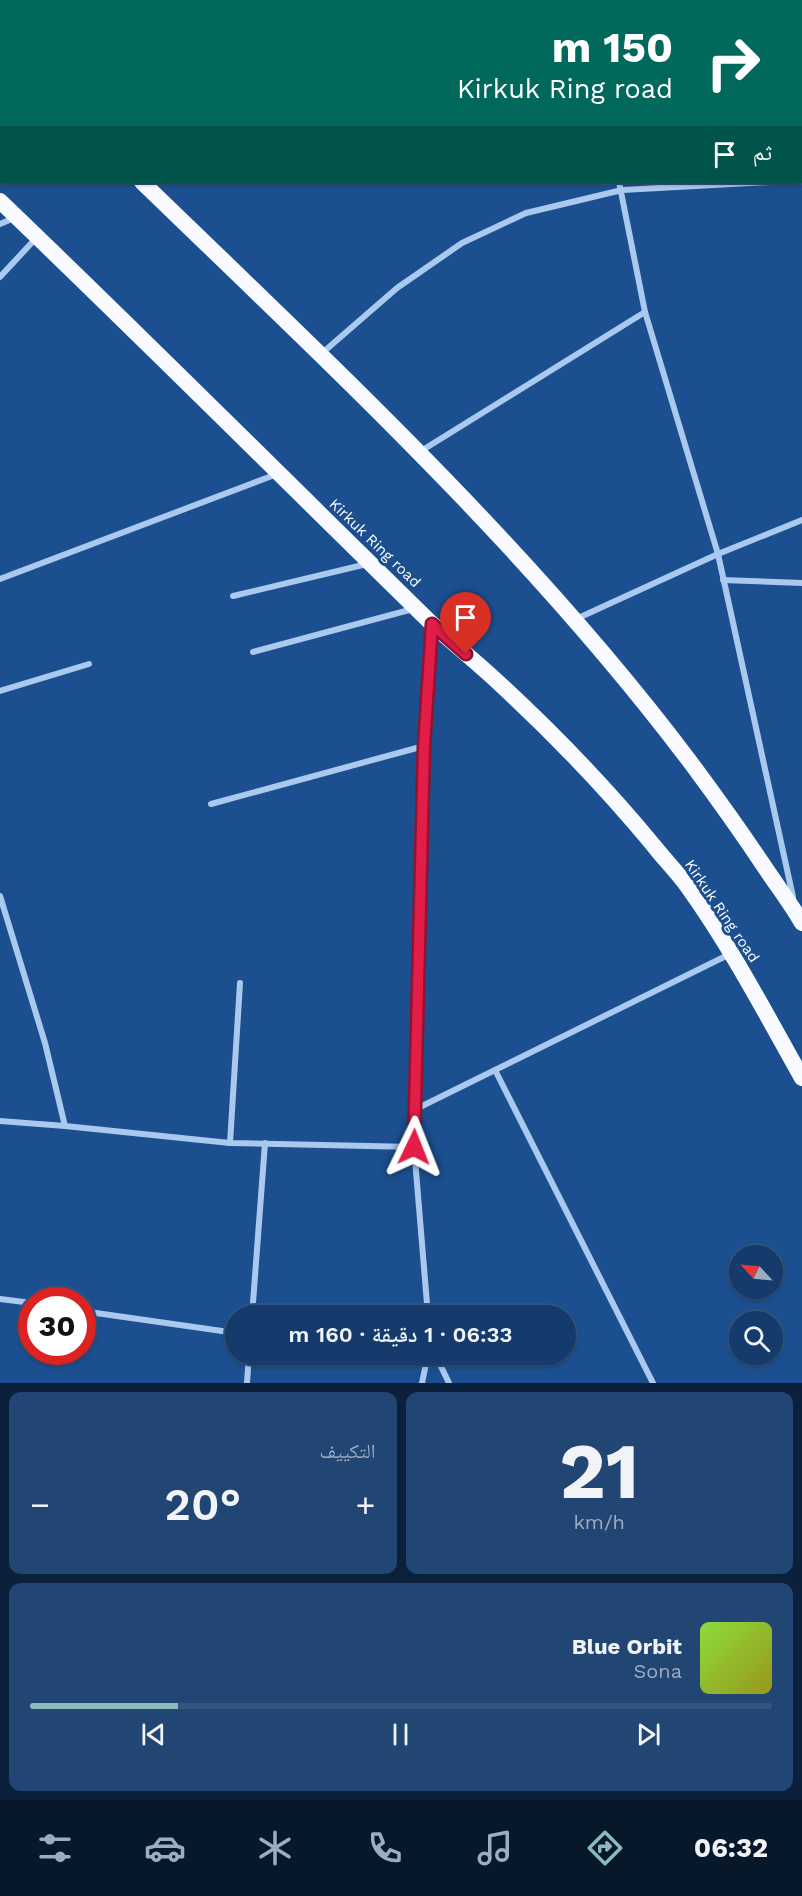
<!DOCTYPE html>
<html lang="ar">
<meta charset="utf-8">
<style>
body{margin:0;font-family:"Work Sans","Noto Naskh Arabic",sans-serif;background:#214673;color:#f1f3f6;direction:rtl;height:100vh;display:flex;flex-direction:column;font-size:22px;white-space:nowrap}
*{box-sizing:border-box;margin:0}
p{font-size:20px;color:#9dadc1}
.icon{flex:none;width:33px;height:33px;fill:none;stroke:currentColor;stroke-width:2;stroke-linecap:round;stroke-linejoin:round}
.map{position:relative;height:1383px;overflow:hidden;direction:ltr}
.sheet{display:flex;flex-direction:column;gap:9px;padding:9px;background:#0b203b;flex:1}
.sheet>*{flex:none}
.top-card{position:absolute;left:0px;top:0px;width:802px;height:183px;box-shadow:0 2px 4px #0004,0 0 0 2px #33557e;direction:rtl;background:#00695c;color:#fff;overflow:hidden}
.needle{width:39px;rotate:296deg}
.fabs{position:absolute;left:729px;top:1245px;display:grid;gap:12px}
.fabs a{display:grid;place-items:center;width:54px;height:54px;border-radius:50%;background:#143b6b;box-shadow:0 2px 4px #0004,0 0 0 2px #33557e;font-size:30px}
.speed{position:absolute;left:18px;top:1287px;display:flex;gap:12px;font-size:30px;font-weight:700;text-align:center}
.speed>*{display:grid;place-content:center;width:78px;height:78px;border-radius:50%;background:#143b6b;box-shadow:0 2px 4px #0004,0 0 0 2px #33557e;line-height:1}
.speed .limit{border:9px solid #d22;background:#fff;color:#111}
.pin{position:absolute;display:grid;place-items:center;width:51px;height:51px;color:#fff;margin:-62px -26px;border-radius:50% 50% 50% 0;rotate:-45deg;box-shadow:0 0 6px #0007}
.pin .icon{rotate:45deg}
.me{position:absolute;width:66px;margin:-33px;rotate:2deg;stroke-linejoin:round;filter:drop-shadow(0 0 4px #0008)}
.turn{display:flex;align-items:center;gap:21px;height:126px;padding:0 30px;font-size:27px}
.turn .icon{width:78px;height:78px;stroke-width:2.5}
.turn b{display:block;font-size:42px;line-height:51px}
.then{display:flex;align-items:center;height:57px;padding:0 30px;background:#0003;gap:12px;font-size:22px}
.big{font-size:45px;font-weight:600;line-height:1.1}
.sheet .card{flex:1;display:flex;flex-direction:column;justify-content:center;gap:9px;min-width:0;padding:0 21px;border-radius:12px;background:#214673}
.sheet .dial{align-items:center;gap:0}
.dial b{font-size:78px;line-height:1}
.song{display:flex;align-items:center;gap:18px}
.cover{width:72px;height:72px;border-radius:9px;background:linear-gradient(135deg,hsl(90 70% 55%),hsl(60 70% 35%))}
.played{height:6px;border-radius:3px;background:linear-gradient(90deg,#8bbbb9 20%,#33557e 20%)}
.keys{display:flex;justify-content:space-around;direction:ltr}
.heat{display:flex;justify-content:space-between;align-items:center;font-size:33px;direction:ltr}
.sheet .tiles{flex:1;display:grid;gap:9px;grid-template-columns:1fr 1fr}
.card:last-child{grid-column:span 2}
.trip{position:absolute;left:225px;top:1305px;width:351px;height:60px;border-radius:30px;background:#143b6b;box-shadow:0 2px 4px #0004,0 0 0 2px #33557e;font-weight:600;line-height:60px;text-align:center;direction:rtl}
.dock{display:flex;height:96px;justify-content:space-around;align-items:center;background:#08182b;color:#9dadc1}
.dock .icon{width:42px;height:42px}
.dock .on{color:#8bbbb9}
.dock b{font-size:27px;color:#f1f3f6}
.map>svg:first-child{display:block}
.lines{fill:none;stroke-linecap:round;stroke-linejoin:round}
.minor{stroke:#a9c9ee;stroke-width:6}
.trunk{stroke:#f8faff;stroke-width:16}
.route-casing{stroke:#92132f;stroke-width:15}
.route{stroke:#e11d48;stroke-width:10}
.labels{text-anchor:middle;stroke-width:6;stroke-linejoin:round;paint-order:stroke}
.street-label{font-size:15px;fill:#fff;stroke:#1b4f8f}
</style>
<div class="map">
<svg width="802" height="1383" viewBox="0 0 802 1383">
<rect width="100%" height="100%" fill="#1b4f8f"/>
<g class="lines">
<g class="minor">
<path d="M468,0L471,2"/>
<path d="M303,2L304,0"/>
<path d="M576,2L589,0"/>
<path d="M801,180H802"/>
<path d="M619,182L645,312L718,554L793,897"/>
<path d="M0,224L14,218"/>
<path d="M0,277L37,237"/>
<path d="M321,354L397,288L462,243L526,213L622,190L770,182"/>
<path d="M421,451L645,312"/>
<path d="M0,579L277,474"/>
<path d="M723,580L802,583"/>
<path d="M233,596L367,564"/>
<path d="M576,619L718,554L802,520"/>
<path d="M253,652L413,609"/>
<path d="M0,691L89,664"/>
<path d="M211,804L424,746"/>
<path d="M0,896L45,1043L65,1126"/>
<path d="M495,1070L653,1383"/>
<path d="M416,1109L730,954"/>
<path d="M0,1121L65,1126L230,1143L414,1147"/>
<path d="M230,1143L240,983"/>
<path d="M0,1299L32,1303"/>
<path d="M82,1311L236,1333"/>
<path d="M252,1316L265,1143"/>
<path d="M428,1316L414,1147L424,746L432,627"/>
<path d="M435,1354L449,1383"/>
<path d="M247,1383L249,1354"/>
<path d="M422,1383L428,1354"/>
</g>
<g class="trunk">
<path d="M0,46L2,47"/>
<path d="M142,182C333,367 530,549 691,763C717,798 742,833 766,869C778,887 791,904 802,923"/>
<path d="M0,201C144,339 286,481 429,621C452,643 478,663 501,685C555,735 607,789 654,846C665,860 678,873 688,887C731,947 766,1014 802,1078"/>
</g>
</g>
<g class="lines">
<g class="route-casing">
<path id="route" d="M414,1147L424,746L432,624L466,654"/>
</g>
<use href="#route" class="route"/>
</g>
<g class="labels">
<g class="street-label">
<text transform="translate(375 543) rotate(44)" y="5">Kirkuk Ring road</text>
<text transform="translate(722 911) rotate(56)" y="5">Kirkuk Ring road</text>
</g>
</g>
</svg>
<div class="fabs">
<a><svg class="needle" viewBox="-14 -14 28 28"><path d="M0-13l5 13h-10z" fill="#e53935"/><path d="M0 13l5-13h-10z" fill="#9dadc1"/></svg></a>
<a><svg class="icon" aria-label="search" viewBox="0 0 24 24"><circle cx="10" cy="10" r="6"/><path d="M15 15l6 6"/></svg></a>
</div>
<div class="speed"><div class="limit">30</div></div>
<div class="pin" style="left:466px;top:654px;background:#d93025"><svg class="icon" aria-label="arrive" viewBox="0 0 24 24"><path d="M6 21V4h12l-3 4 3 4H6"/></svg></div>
<svg class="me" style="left:414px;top:1147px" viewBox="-20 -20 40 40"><path d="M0-17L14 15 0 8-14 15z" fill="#e11d48" stroke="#fff" stroke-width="4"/></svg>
<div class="trip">06:33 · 1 دقيقة · 160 m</div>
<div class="top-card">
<div class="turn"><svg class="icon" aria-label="right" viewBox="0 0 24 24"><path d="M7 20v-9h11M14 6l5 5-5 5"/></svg><div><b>150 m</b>Kirkuk Ring road</div></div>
<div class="then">ثم<svg class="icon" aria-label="arrive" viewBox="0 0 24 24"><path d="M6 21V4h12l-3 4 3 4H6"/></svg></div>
</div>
</div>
<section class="sheet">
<div class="tiles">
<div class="card dial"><b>21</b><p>km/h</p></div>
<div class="card"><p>التكييف</p>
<div class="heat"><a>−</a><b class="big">20°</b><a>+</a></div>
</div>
<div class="card">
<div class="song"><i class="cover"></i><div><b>Blue Orbit</b><p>Sona</p></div></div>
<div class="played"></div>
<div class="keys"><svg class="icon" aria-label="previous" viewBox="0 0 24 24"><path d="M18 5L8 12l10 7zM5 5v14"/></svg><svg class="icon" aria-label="pause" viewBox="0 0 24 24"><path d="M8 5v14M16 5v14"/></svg><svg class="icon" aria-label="next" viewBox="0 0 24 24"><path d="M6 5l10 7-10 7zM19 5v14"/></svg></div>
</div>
</div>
</section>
<nav class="dock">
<b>06:32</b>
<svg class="icon on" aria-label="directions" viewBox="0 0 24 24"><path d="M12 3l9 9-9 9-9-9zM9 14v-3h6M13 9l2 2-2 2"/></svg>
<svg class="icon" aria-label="music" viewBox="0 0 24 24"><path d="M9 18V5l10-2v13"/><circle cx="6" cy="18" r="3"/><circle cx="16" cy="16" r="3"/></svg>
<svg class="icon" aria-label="phone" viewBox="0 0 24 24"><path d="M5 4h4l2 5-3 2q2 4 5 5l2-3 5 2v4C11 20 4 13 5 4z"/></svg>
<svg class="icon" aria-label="climate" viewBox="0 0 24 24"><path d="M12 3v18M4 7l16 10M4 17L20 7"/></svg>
<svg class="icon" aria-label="car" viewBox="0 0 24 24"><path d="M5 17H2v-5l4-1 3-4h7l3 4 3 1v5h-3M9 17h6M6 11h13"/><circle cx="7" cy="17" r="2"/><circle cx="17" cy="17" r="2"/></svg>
<svg class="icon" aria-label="filters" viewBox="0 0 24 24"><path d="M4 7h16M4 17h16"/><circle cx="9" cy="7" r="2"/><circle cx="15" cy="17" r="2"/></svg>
</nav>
